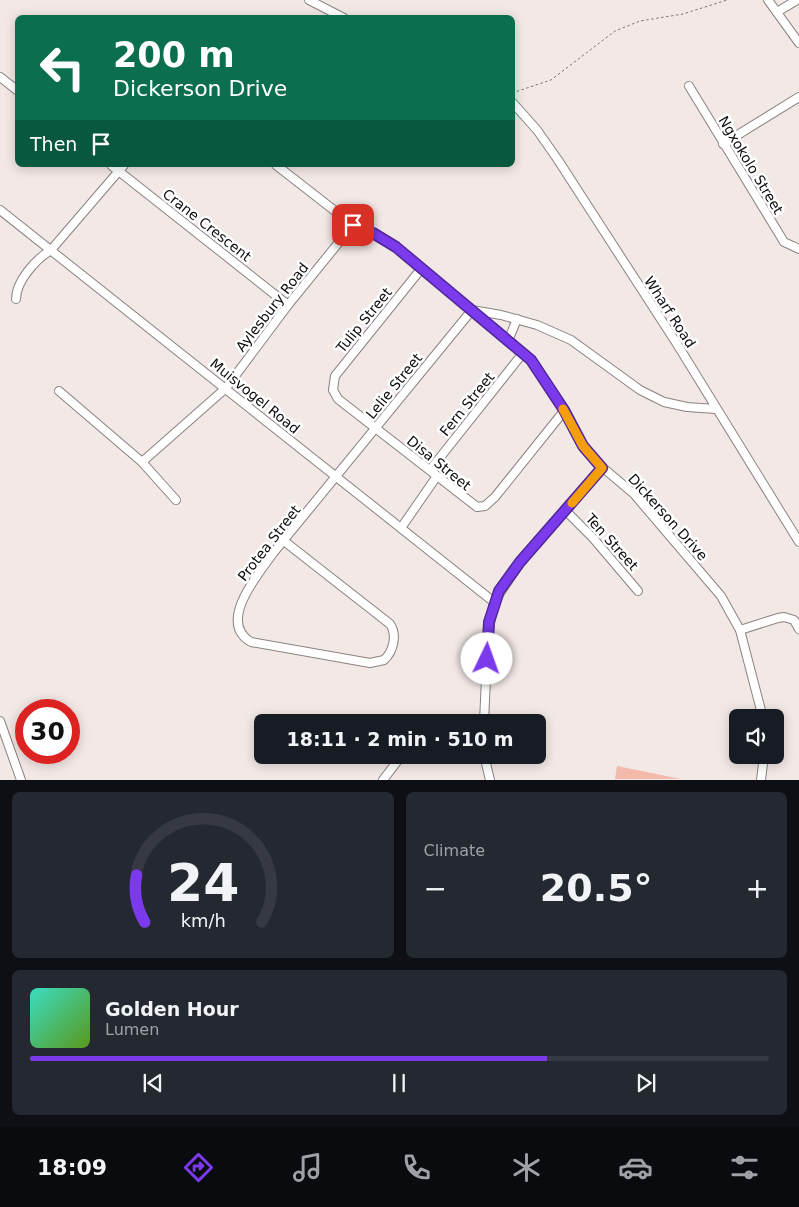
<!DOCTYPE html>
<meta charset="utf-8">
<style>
body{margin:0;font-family:"DejaVu Sans",sans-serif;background:#242831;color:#f1f3f6;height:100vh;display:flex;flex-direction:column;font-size:19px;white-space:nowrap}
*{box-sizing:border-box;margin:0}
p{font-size:16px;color:#9ea1a6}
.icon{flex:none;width:28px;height:28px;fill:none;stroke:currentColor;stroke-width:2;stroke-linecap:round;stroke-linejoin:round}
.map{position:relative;height:780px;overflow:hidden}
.details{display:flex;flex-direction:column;gap:12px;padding:12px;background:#0d0f14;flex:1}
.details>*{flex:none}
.banner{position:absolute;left:15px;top:15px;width:500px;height:152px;border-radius:8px;box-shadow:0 2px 12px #0003;background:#0b6e4f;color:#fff;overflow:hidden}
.controls{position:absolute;left:729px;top:709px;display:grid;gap:10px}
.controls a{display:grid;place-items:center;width:55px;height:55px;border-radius:8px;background:#171b24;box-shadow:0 2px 12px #0003;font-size:25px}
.speed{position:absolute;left:15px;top:699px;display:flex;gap:10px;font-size:25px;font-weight:700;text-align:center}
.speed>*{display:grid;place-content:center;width:65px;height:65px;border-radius:50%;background:#171b24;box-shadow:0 2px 12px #0003;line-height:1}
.speed .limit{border:8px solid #d22;background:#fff;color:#111}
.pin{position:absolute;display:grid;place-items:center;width:42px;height:42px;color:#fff;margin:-21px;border-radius:10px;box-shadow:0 2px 8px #0006}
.me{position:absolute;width:55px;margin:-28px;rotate:3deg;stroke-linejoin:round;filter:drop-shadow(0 0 4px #0008)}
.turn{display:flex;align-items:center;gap:18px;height:105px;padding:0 15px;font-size:22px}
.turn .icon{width:65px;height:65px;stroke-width:2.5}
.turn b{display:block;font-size:35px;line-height:42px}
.then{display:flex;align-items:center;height:48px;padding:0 15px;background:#0003;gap:10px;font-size:19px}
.big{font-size:38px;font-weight:600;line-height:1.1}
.details .card{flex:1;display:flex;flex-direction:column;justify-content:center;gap:8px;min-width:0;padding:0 18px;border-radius:8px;background:#242831}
.details .dial{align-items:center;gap:0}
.dial svg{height:130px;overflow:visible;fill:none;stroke:#363941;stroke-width:7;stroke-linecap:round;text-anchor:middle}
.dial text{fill:#f1f3f6;stroke:none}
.song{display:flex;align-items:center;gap:15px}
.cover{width:60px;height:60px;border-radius:8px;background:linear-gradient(135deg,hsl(170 70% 55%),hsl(90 70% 35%))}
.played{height:5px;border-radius:2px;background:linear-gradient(90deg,#7c3aed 70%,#363941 70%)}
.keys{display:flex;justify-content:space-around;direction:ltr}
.heat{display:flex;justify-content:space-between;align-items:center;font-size:28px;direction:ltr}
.details .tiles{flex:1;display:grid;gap:12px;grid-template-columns:1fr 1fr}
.card:last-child{grid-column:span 2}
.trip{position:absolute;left:254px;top:714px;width:292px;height:50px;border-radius:8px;background:#171b24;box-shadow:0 2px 12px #0003;font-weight:600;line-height:50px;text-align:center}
.tab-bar{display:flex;height:80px;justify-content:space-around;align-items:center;background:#090b0e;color:#9ea1a6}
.tab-bar .icon{width:35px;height:35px}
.tab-bar .selected{color:#7c3aed}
.tab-bar b{font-size:22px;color:#f1f3f6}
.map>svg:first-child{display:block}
.green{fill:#f3baac}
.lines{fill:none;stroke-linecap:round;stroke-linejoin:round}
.minor-casing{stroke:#8b827f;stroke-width:10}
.path{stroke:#7d7675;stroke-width:1;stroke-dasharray:2.5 2.5;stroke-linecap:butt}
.minor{stroke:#fff;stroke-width:8}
.route-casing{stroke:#51269a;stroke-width:12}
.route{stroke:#7c3aed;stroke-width:9}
.slow{stroke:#f59e0b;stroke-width:9}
.labels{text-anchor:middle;stroke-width:5;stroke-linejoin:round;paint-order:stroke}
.street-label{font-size:14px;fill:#0e0b0b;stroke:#fff}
</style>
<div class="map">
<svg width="799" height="780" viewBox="0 0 799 780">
<rect width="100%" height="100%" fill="#f2e8e6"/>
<path class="green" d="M617,766L681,779H615Z"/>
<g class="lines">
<g class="minor-casing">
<g id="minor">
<path d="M309,0L344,18"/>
<path d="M768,0L799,43"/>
<path d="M777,12L797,0"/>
<path d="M0,77L18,91"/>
<path d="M689,86L784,242L799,249"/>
<path d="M512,102L537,130L558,160L677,344L799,542"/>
<path d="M723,144L799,97"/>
<path d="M111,165L288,305"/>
<path d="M276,165L353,225L373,233L396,247L531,359L564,411L583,447L602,467L634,494L721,596L740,630L763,718"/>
<path d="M0,210L494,602"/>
<path d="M421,269L335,376L333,390L338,399L477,507L485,506L495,497L564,411"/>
<path d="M16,299C16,281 36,259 51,250L124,165"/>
<path d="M472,310L501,315L537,325L571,340L640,390L664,402L687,407L716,409"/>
<path d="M508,341L517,319"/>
<path d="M59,391L142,462L176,500"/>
<path d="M142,462L226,388L288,305L353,225"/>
<path d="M430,470L523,353"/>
<path d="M566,511L593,538L638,591"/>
<path d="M401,528L437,476"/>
<path d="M284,541L390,624C397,634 394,651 384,660L370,663L251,642C216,622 260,572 274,552L472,310"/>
<path d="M740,630L778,618L784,617L794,620L799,629"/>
<path d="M0,721L21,780"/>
<path d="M484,722L488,634L494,602L520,563L602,467"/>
<path d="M484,755L490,780"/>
<path d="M383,780L402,755"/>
<path d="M761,780L764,755"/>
</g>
</g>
<path class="path" d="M512,93L551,80L615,31L640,21L683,14L727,0"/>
<use href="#minor" class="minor"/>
</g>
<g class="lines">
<g class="route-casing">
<path id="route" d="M353,225L373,233L396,247L531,360L564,410L583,446L602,468L520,562L499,591L489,622L487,659"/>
</g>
<use href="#route" class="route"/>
<path class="slow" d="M563,409L583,446L602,468L572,503"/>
</g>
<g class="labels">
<g class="street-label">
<text transform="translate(751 165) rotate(59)" y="5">Ngxokolo Street</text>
<text transform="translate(207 225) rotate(38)" y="5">Crane Crescent</text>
<text transform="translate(272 307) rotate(-52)" y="5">Aylesbury Road</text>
<text transform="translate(670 312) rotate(57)" y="5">Wharf Road</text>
<text transform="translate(364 320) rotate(-51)" y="5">Tulip Street</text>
<text transform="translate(394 386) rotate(-51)" y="5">Lelie Street</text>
<text transform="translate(255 396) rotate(39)" y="5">Muisvogel Road</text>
<text transform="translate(467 404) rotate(-51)" y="5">Fern Street</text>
<text transform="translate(439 463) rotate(39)" y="5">Disa Street</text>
<text transform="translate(668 517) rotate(48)" y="5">Dickerson Drive</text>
<text transform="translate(612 542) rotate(48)" y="5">Ten Street</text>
<text transform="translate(269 543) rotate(-52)" y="5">Protea Street</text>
</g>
</g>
</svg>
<div class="controls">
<a><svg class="icon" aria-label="sound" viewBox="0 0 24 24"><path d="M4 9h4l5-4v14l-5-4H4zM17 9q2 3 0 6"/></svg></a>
</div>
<div class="speed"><div class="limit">30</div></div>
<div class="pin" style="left:353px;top:225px;background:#d93025"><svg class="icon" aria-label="arrive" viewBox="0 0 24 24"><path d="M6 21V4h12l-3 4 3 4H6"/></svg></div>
<svg class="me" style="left:487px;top:659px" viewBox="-20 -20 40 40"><circle r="19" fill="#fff"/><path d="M0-13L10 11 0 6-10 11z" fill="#7c3aed"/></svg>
<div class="trip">18:11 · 2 min · 510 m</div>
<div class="banner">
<div class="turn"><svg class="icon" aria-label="left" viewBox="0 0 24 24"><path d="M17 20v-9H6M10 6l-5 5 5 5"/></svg><div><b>200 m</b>Dickerson Drive</div></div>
<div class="then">Then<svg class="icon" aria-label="arrive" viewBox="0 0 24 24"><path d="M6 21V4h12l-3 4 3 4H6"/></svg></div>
</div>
</div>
<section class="details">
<div class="tiles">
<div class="card dial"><svg viewBox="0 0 100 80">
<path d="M14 69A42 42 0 1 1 86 69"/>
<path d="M14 69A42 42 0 0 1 9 40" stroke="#7c3aed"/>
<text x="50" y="56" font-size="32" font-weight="700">24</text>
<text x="50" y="72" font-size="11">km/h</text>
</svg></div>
<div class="card"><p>Climate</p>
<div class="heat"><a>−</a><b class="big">20.5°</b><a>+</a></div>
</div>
<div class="card">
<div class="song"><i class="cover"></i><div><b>Golden Hour</b><p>Lumen</p></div></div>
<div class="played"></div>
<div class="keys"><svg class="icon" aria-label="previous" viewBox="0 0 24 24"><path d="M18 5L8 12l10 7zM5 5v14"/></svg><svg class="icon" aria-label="pause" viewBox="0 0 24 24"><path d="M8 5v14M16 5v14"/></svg><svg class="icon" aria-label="next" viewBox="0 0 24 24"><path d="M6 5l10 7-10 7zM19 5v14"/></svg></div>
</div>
</div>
</section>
<nav class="tab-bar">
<b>18:09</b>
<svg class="icon selected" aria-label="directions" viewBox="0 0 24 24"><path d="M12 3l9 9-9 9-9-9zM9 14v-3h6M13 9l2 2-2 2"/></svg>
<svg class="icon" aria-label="music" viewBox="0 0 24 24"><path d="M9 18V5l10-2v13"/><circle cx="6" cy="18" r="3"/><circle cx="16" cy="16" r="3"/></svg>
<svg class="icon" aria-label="phone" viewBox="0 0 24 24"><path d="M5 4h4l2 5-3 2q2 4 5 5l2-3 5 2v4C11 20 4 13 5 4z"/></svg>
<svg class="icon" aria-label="climate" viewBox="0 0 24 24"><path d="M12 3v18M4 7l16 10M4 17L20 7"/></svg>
<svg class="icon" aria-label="car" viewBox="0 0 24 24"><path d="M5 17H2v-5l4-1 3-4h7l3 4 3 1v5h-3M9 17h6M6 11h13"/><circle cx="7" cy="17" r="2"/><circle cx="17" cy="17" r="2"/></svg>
<svg class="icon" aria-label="filters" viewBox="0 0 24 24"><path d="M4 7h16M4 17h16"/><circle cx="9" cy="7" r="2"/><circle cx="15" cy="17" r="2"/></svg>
</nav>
